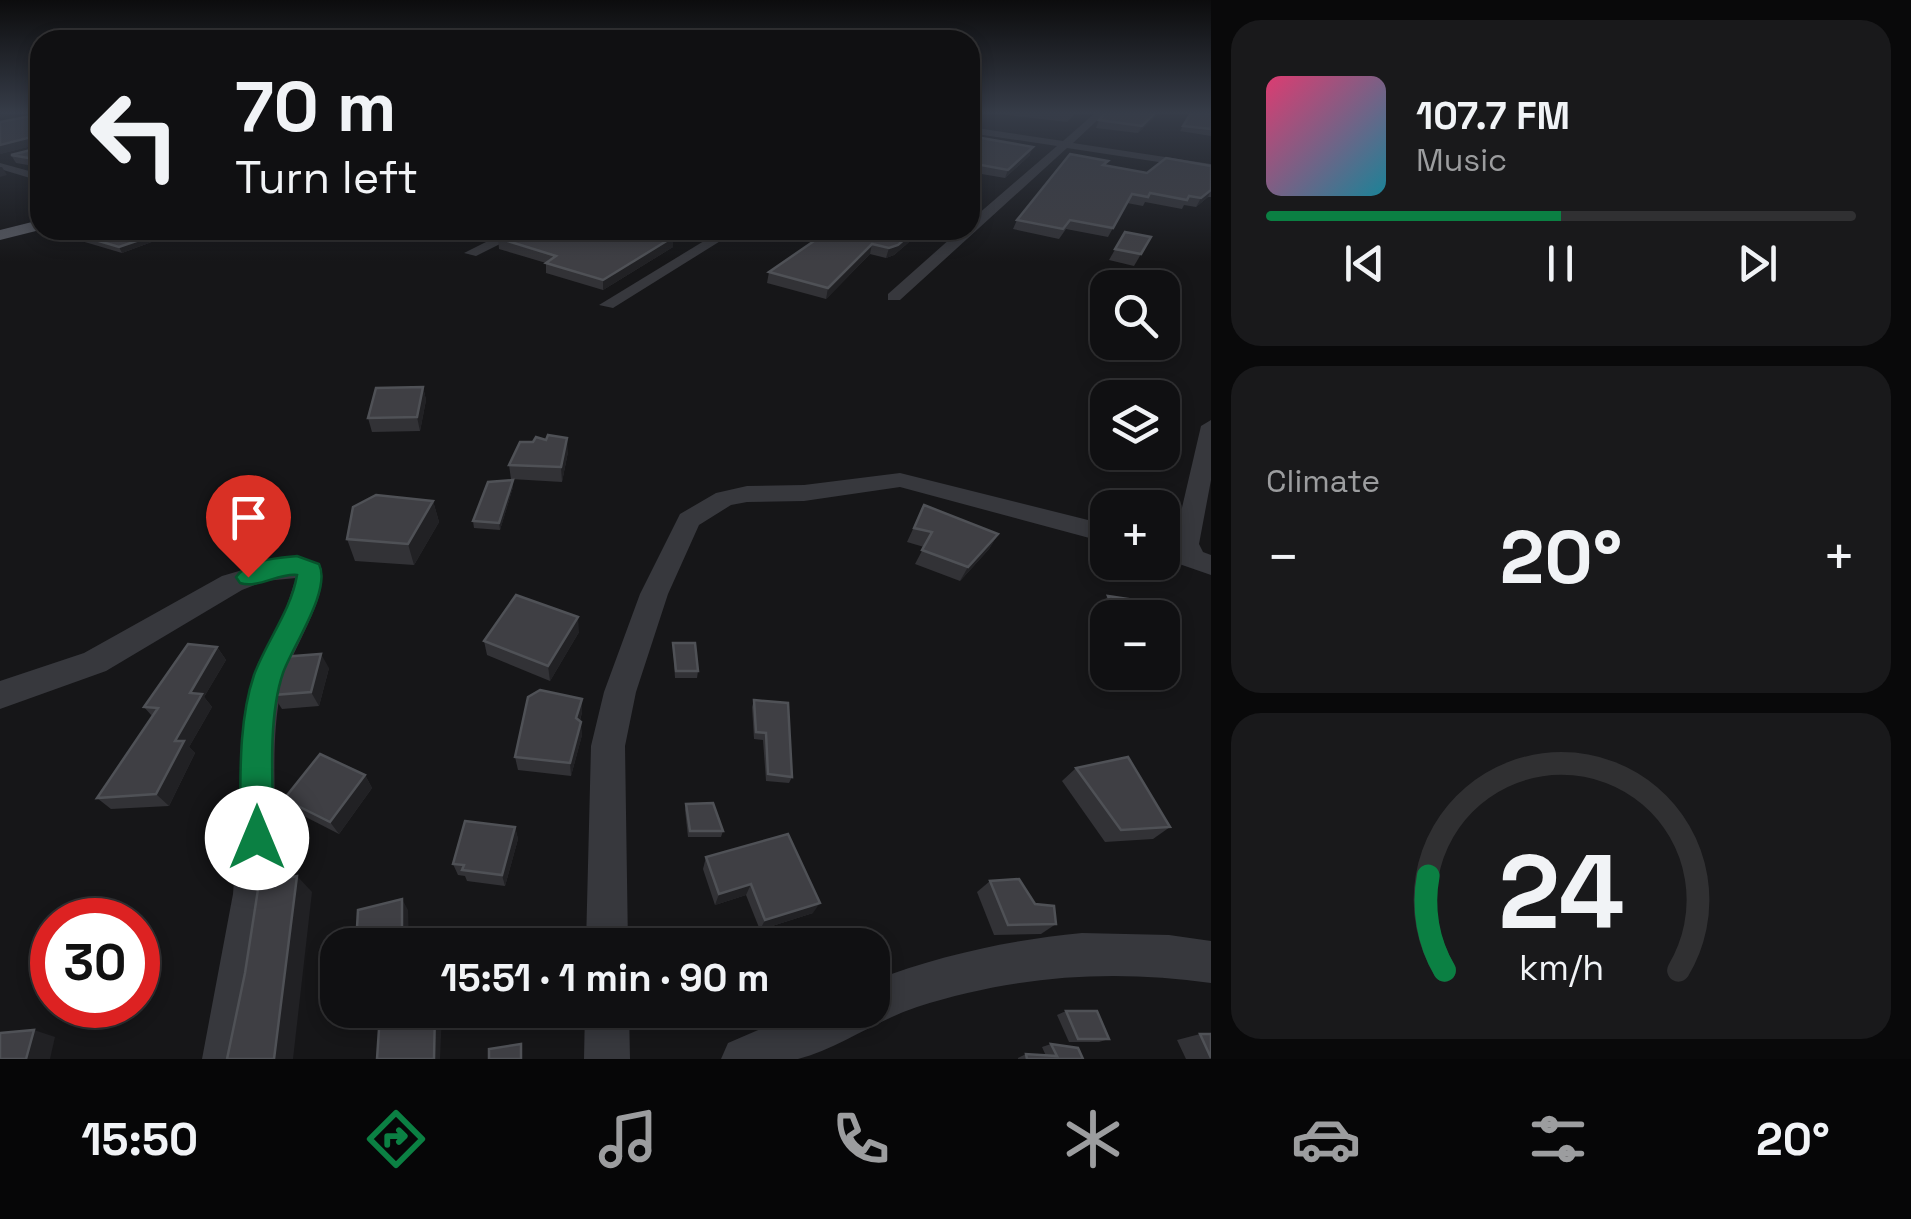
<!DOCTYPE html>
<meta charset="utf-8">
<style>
body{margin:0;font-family:"Space Grotesk",sans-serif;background:#19191b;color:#f1f3f6;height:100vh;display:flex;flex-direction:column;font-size:38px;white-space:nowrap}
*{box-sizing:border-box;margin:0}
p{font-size:32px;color:#9c9d9f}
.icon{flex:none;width:55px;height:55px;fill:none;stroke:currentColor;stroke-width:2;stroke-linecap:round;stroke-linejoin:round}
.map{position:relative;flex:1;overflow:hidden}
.side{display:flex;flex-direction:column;gap:20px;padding:20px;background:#09090a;width:700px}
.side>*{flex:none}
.guide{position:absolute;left:30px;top:30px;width:950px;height:210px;border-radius:30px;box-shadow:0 5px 15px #0003,0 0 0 2px #303032;background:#101012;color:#f1f3f6;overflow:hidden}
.fabs{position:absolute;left:1090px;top:270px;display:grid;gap:20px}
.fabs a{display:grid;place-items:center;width:90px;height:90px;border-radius:20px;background:#101012;box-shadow:0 5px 15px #0003,0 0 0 2px #303032;font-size:50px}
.speed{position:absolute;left:30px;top:898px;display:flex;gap:20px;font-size:50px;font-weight:700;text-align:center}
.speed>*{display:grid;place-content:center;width:130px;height:130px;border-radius:50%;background:#101012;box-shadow:0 5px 15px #0003,0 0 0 2px #303032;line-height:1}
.speed .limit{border:15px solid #d22;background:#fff;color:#111}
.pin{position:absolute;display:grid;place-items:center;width:85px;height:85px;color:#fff;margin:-102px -42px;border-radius:50% 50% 50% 0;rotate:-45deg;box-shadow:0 0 10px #0007}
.pin .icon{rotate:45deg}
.me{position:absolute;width:110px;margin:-55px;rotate:0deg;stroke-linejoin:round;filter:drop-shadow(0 0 8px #0008)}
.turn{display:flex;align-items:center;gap:35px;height:210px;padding:0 40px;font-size:45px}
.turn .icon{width:130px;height:130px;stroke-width:2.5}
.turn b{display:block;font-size:70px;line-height:85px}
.big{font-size:75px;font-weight:700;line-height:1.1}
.side .tile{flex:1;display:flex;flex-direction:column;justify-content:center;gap:15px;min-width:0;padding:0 35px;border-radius:30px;background:#19191b}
.side .dial{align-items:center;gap:0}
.dial svg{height:260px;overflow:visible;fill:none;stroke:#303032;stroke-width:7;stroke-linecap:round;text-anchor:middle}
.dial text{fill:#f1f3f6;stroke:none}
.song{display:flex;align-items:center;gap:30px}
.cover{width:120px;height:120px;border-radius:15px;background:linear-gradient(135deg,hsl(340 70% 55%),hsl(190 70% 35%))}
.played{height:10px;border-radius:5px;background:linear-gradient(90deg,#0b8043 50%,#303032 50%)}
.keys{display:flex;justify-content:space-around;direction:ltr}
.heat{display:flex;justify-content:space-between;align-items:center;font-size:55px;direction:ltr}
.trip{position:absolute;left:320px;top:928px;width:570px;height:100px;border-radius:30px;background:#101012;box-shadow:0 5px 15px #0003,0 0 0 2px #303032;font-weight:700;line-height:100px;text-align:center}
.dock{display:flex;height:160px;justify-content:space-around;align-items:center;background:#060607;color:#9c9d9f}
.dock .icon{width:70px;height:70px}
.dock .active{color:#0b8043}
.dock b{font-size:45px;color:#f1f3f6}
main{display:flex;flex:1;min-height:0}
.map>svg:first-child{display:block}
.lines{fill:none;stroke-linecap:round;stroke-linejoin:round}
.minor{fill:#37383d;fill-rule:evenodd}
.major{fill:#53555c;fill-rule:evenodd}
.wall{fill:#323236}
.shaded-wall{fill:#212124}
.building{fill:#3f3f44;stroke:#4f5156;stroke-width:2.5}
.route{fill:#0b8043;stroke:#07532c;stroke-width:2.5}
</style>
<main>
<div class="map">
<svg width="1211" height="1059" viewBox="0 0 1211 1059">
<rect width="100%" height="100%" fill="#161618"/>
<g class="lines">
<g class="minor">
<path d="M1095,113H1105L1073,143L1211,164V170L1067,148L900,300H888V294L960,230H970V221L1057,146L970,133V127L1063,141Z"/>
<path d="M0,163L40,174V181L0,169Z"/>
<path d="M394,230H414L388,238V232Z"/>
<path d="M510,230H528L476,256L464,253Z"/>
<path d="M722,230H738L613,308L599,305Z"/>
<path d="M1211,420V480L1199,544L1203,552L1211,555V575L1162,558V539L1174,542L1201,426Z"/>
<path d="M900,473L1108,525V543L900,487L804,501L747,502L731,505L699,525L668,594L636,692L625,746L628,945H586L591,746L604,692L640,594L680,514L716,493L747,486L804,485Z"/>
<path d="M287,557L319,563C335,590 288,654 282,685C269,742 277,802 275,861C272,928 259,993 248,1059H202L233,894L248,697L258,663L285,611L296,578L265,581L242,590L106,671L0,709V681L84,653L222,576Z"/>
<path d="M1082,933L1169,935L1211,941V983C1110,969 1014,976 917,1007C877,1020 837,1049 798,1059C775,1059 745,1059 721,1059L728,1043L805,1010H872V981C941,955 1009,940 1082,933Z"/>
<path d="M585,1010H629L630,1059H584Z"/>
</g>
<path class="major" d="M40,220V230L0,240V230Z"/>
</g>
<g class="wall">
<path d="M40,113V167L16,163L11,155L39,148V144L0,154Z"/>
<path d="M991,113H1076L1067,122Z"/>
<path d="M1105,113H1159L1138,133L1096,128L1099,120Z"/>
<path d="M1211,113V136L1180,131L1183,126Z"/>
<path d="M970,136L1030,155L1005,178L970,172Z"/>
<path d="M1105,166L1147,173L1211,166V197H1208L1196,207L1184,205L1182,209L1145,202L1143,206L1127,203L1108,237L1066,229L1059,239L1013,229L1017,220Z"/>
<path d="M456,230H502L478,242L457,236Z"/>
<path d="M830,230H923L894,255L886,258L870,254L826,299L767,283L769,272Z"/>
<path d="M1125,232L1151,237L1134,266L1109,260Z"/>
<path d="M75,234L154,235L157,240L122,253L78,240Z"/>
<path d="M660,235L673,237V247L603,290L546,273V263L499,249L498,238Z"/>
<path d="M423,387L426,400L420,431L372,432L368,418Z"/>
<path d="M546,440L568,452L562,482L511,479L509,465L533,442Z"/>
<path d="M513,480V487L500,530L474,528L473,521Z"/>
<path d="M433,501L439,522L414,565L355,561L347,539Z"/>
<path d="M924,505L998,534L989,549L960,581L915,564L924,547L907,542Z"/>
<path d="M1108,596L1142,618H1108L1102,604Z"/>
<path d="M579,632L550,681L487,655L484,641Z"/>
<path d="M673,643L698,671L697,678H675Z"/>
<path d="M217,647L226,660L204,697L212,707L189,747L195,753L169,806L111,809L97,798L152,716L144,707Z"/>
<path d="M329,668L319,706L282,709L273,695Z"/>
<path d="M582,699V712L580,721L582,735L571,776L518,770L515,757Z"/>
<path d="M754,700L792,777L789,783L766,781L763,740L754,739L752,707Z"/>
<path d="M1076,768L1170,827L1153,839L1105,842L1062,781Z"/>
<path d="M365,775L372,788L339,834L294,811L284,799Z"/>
<path d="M686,804L723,831L721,837H688L685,810Z"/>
<path d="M515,827L518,839L505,886L467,881L465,876L458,875L453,864Z"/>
<path d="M706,857L813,913L760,930L746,895L715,905L703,869Z"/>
<path d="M990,881L1035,904L1056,924L1041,934L994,935L977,892Z"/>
<path d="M1066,1011L1109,1039L1099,1042H1069L1057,1015Z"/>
<path d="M1200,1034L1211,1059H1186L1177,1040Z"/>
<path d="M1051,1044L1083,1059H1018V1058L1026,1054L1046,1056L1042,1047Z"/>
</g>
<g class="shaded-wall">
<path d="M0,113H19L0,117Z"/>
<path d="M1155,113H1159L1138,133L1142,126Z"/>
<path d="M35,136L39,144L0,154V145Z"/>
<path d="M1033,147L1030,155L1005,178L1008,170Z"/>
<path d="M0,167H2L7,175L0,177Z"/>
<path d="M1211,190L1208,197L1196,207L1201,198Z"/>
<path d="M480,230H502L478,242L476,232Z"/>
<path d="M653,230H666L650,243V233Z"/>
<path d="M915,230H923L894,255L886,258L889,248Z"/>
<path d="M154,235L157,240L122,253L119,247Z"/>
<path d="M673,237V247L603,290V280Z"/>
<path d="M872,244L870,254L826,299L828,288Z"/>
<path d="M423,387L426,400L420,431L417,417Z"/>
<path d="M567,438L568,452L562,482L561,467Z"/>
<path d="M513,480V487L500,530L499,523Z"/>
<path d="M433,501L439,522L414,565L408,544Z"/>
<path d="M998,534L989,549L960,581L968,567Z"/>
<path d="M578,617L579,632L550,681L548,666Z"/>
<path d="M217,647L226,660L204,697L212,707L189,747L195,753L169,806L156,794L190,693Z"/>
<path d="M321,654L329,668L319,706L311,692Z"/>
<path d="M582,699V712L577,732L576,718Z"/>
<path d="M581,722L582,735L571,776L570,763Z"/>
<path d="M365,775L372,788L339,834L330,822Z"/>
<path d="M515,827L518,839L505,886L502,875Z"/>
<path d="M297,876L312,892L293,1059H274Z"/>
<path d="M751,884L746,895L715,905L719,894Z"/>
<path d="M402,899L408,910L409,945H402Z"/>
<path d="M820,903L813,913L760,930L765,920Z"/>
<path d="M435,1010H440L442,1012L440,1059H434Z"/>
<path d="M34,1030L55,1037L50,1059H26Z"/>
</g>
<g class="building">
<path d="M38,113H40V160L11,155L39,148L40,140L35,136L0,145V122L37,115Z"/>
<path d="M1105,113H1155L1142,126L1099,120Z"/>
<path d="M1191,113H1211V129L1183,126Z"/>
<path d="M970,136L1033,147L1008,170L970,163Z"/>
<path d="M1070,154L1108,161L1103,165L1147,173L1166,158L1211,166V190L1201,198L1189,196L1187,200L1150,193L1148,197L1132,194L1113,228L1070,220L1063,229L1017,220Z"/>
<path d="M90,230H138L154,235L119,247L75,234Z"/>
<path d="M516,230H653L650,233L673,237L603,280L546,263L556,256L498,238Z"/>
<path d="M830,230H915L898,245L889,248L872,244L828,288L769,272Z"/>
<path d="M1125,232L1151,237L1141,254L1115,249Z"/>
<path d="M423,387L417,417L368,418L376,388Z"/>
<path d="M548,435L567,438L561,467L509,465L520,442H533L536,437L546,440Z"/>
<path d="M513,480L499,523L473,521L488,482Z"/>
<path d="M376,495L433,501L408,544L347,539L353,507Z"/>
<path d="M924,505L998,534L968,567L922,550L932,532L914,528Z"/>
<path d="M516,595L578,617L548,666L484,641Z"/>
<path d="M1108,596L1134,600L1142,618H1118Z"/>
<path d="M673,643H695L698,671H676Z"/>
<path d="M188,644L217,647L190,693L202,694L175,741H184L156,794L97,798L158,708L144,707Z"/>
<path d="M321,654L311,692L273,695L282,657Z"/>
<path d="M540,690L582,699L576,718L581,722L570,763L515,757L528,697Z"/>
<path d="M754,700L788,703L792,777L768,774L766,733L756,732Z"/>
<path d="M320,754L365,775L330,822L284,799Z"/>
<path d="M1128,757L1170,827L1121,830L1076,768Z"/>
<path d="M713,803L723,831H690L686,804Z"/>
<path d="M465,821L515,827L502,875L462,870L464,865L453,864Z"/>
<path d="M788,834L820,903L765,920L751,884L719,894L706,857Z"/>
<path d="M297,876L274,1059H227L245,973L259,883Z"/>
<path d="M1019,879L1035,904L1054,906L1056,924L1008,925L990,881Z"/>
<path d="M402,899V945H356L358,910Z"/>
<path d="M404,1010H435L434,1059H377L380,1014Z"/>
<path d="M1066,1011H1097L1109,1039H1078Z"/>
<path d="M34,1030L26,1059H0V1033Z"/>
<path d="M1200,1034H1211V1058Z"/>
<path d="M521,1044V1059H489V1049Z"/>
<path d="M1051,1044L1078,1048L1083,1059H1027L1026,1054L1057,1056Z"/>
</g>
<linearGradient id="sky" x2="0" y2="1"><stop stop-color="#0c0c0d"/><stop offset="0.43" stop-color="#363c48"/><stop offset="1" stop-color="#363c48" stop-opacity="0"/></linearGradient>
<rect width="1211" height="262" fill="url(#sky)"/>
<path class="route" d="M297,556L319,564C332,590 292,647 283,673C267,720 273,788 274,838L269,850L257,855L245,850L240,838C241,786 237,725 254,675C267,640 291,611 297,575C278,573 258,589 240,583L236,577C250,559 276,558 297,556Z"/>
</svg>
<div class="fabs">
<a><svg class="icon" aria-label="search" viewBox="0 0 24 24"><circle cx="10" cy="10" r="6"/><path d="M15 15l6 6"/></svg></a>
<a><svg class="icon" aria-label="layers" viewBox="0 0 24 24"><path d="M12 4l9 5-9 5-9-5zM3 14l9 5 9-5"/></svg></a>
<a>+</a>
<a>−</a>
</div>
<div class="speed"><div class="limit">30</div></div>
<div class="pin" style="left:248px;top:577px;background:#d93025"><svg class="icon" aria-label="arrive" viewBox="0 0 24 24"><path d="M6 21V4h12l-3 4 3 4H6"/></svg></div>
<svg class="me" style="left:257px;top:838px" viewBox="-20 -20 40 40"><circle r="19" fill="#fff"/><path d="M0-13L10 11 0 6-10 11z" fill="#0b8043"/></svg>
<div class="trip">15:51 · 1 min · 90 m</div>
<div class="guide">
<div class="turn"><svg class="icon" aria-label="left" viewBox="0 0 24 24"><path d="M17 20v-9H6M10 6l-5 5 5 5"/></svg><div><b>70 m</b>Turn left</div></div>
</div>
</div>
<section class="side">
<div class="tile">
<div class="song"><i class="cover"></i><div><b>107.7 FM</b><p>Music</p></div></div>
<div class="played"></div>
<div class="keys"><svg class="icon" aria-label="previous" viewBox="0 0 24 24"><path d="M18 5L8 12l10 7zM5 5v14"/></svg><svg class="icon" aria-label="pause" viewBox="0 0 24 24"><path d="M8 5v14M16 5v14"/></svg><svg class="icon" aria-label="next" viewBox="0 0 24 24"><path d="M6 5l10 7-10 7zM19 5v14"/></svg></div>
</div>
<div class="tile"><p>Climate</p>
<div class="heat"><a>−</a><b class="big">20°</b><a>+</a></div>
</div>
<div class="tile dial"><svg viewBox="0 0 100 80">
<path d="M14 69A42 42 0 1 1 86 69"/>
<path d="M14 69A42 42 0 0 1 9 40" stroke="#0b8043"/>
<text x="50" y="56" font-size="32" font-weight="700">24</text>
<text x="50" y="72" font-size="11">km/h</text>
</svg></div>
</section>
</main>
<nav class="dock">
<b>15:50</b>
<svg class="icon active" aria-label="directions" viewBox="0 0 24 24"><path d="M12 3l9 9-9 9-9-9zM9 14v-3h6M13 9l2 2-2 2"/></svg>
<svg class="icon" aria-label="music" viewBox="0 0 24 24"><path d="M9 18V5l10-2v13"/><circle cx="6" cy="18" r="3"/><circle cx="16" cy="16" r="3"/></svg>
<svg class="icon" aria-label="phone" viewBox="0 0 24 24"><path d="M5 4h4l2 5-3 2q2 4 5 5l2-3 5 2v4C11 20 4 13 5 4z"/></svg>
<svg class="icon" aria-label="climate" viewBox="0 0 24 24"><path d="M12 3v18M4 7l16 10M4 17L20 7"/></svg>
<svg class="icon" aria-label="car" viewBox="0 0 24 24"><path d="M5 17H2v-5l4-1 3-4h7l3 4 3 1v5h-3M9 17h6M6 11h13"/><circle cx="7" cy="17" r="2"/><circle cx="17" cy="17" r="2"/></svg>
<svg class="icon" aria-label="filters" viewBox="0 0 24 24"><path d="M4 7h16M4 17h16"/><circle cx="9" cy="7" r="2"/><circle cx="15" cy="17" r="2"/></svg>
<b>20°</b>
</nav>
